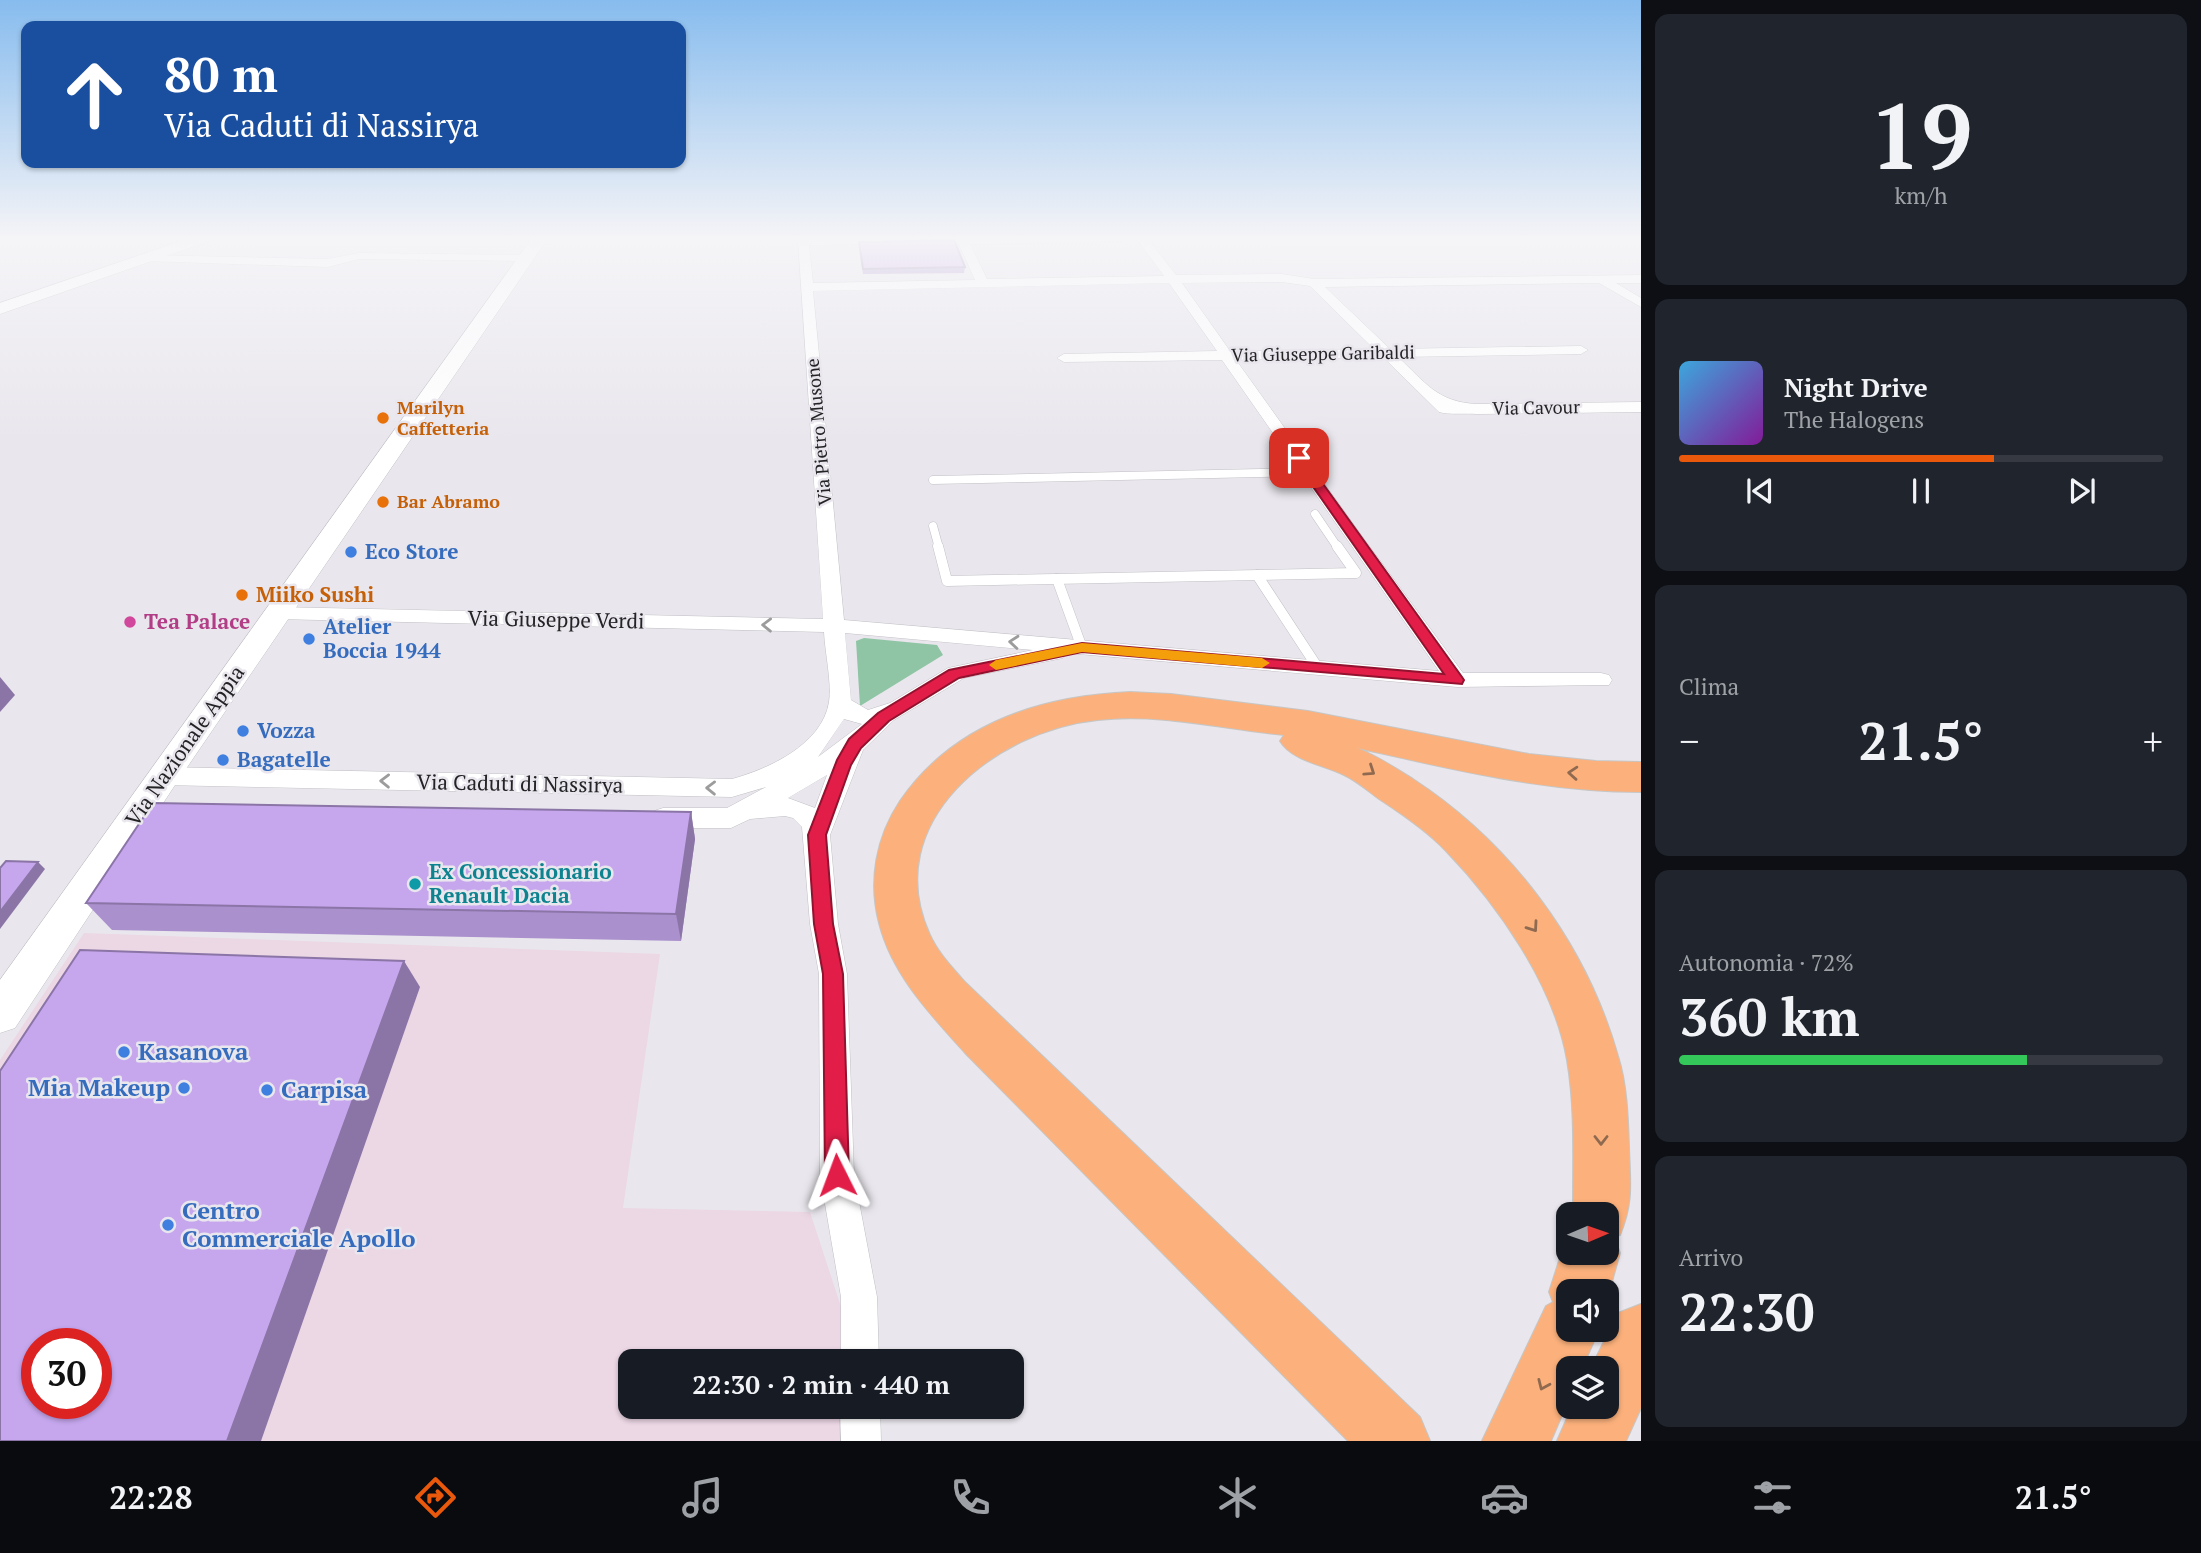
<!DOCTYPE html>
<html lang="it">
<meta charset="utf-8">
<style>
body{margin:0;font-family:"PT Serif",serif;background:#20242c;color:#f1f3f6;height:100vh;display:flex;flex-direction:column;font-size:26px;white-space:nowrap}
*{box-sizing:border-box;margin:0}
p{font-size:23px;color:#9ea1a6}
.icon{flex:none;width:38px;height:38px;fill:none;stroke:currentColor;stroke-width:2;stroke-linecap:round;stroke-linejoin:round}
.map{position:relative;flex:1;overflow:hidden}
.sheet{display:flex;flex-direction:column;gap:14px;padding:14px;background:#0d0f14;width:560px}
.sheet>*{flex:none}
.guide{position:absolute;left:21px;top:21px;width:665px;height:147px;border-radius:14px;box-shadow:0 2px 5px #0004;background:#1a4fa0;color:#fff;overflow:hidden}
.needle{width:46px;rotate:88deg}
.fabs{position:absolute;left:1556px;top:1202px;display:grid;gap:14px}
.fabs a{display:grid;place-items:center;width:63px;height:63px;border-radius:14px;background:#171b24;box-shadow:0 2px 5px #0004;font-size:35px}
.speed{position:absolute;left:21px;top:1328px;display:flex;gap:14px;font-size:35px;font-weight:700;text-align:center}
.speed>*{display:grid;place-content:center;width:91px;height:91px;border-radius:50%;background:#171b24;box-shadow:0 2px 5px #0004;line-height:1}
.speed .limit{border:10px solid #d22;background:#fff;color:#111}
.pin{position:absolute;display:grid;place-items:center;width:60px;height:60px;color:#fff;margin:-30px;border-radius:14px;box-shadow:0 4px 10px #0006}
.me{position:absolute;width:77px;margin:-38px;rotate:357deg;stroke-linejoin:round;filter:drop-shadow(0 0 5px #0008)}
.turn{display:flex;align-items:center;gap:24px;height:147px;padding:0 28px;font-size:32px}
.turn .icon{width:91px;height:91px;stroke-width:2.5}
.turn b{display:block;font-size:49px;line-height:60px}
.big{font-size:52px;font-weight:600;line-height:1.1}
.sheet .card{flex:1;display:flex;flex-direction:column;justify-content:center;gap:10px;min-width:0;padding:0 24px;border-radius:14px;background:#20242c}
.sheet .dial{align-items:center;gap:0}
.dial b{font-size:91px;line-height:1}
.song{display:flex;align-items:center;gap:21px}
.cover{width:84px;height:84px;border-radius:10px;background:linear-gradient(135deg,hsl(200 70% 55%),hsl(290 70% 35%))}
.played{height:7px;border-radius:4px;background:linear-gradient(90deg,#ea580c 65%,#363941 65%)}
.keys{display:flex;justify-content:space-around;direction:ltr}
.heat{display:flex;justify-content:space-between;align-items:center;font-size:38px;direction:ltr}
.charge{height:10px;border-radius:5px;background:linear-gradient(90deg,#34c759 72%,#363941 0)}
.trip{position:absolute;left:618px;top:1349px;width:406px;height:70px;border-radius:14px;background:#171b24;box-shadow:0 2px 5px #0004;font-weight:600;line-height:70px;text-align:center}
.tab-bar{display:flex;height:112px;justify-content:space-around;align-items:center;background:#090b0e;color:#9ea1a6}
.tab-bar .icon{width:49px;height:49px}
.tab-bar .current{color:#ea580c}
.tab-bar b{font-size:32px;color:#f1f3f6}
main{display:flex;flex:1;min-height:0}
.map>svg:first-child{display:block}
.commercial{fill:#ecd7e5;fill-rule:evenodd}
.green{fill:#8fc5a5}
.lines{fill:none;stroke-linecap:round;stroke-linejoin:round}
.lane-far1-casing{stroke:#c1bfc4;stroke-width:9}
.lane-casing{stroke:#c1bfc4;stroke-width:11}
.street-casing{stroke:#c1bfc4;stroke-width:1}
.secondary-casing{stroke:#c1bfc4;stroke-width:1}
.highway-casing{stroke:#c6c6c6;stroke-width:2}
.lane-far1{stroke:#fff;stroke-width:8}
.lane{stroke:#fff;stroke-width:10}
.street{fill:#fff;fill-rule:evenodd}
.secondary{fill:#fff;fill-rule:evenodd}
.highway{fill:#fcb17c;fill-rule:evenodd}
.wall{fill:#aa90cd}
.shaded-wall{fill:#8b75a7}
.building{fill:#c6a7ee;stroke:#8b75a7;stroke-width:2;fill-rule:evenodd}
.oneway{stroke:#9c9c9d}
.oneway2{stroke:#906a50}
.route{fill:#e11d48;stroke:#92132f;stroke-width:2}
.slow{fill:#f59e0b}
.food-dot{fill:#e8710a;stroke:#e9e7ed;stroke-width:2.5}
.shop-dot{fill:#3f7fe0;stroke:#e9e7ed;stroke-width:2.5}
.hotel-dot{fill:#d1479c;stroke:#e9e7ed;stroke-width:2.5}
.culture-dot{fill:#0f9aa8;stroke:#e9e7ed;stroke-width:2.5}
.labels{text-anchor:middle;stroke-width:5;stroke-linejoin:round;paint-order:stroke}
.far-street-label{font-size:18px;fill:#242325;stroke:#e9e7ed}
.far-food-label{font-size:18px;font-weight:bold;fill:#c56008;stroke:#e9e7ed;text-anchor:start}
.shop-label{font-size:21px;font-weight:bold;fill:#366cbe;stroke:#e9e7ed;text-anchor:start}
.food-label{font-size:21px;font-weight:bold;fill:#c56008;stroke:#e9e7ed;text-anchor:start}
.street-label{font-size:21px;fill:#242325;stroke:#e9e7ed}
.hotel-label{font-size:21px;font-weight:bold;fill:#b23c85;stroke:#e9e7ed;text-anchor:start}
.culture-label{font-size:21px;font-weight:bold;fill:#0d838f;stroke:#e9e7ed;text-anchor:start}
.near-shop-label{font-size:24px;font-weight:bold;fill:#366cbe;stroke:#e9e7ed;text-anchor:start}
</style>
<main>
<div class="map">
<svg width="1641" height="1441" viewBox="0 0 1641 1441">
<rect width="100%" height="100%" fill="#e9e7ed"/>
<path class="commercial" d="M84,933L660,954L623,1208L810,1212L842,1310L841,1361L630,1362V1407H841V1441H0V1060ZM37,1344H96V1404H37Z"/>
<path class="green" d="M864,638L937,645L943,655L860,706L856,641Z"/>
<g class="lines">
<g class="lane-far1-casing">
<g id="lane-far1">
<path d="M933,480L1308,472"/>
<path d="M1315,514L1338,548"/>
<path d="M933,526L939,548"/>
</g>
</g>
<g class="lane-casing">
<g id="lane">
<path d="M938,546L947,581L1356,573L1337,546"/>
<path d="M1257,575L1318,668"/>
<path d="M1057,579L1082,648"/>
</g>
</g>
<g class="street-casing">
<g id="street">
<path d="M798,238H889L895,241L889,244L809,245L813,283L975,280L959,244L920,243L918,241L924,238H1129L1123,241L970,244L987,279L1164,276L1136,238H1147L1176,275L1282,274L1314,279L1641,275V283H1616L1641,298V307L1599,283L1325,287L1390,349L1581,346L1588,350L1581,354L1398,357C1426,383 1437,402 1477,404L1641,402V412L1477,414C1464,413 1450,415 1439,412L1383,357L1236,360L1364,539L1463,673H1601L1609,675L1612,680L1609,685L1457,687L1067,653L1063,658L964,678L894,720L863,750L830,835L838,924L847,974L854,1175L877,1297L879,1362H841V1297L820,1175L819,974L810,924L802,827L793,818L785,816L750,819L731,828H663L654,825L650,818L654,811L663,808H727L766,787L732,797L163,785L154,782L151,776L154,770L163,767L732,779C768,769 822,745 829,702C832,683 825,653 824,632L277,619L270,617L267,613L270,609L277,607L823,619ZM1282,282L1310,286L1374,349L1230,351L1182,283ZM1169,283L1217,351L1064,354L1057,358L1064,362L1222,360L1439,671L844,620L813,291ZM845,633L1033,650L948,668L890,703L868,710L851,700ZM844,719L862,724L818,757ZM827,775L815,808L788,798Z"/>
<path d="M359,253L527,255L533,258L527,261L359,259L328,267L145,261L139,258L145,255L328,259Z"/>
<path d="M840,1407H880L881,1441H841Z"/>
</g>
</g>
<g class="secondary-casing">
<g id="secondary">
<path d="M190,238H212L209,241L0,314V303Z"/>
<path d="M532,238H548L175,785L15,1028L0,1033V980Z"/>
</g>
</g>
<g class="highway-casing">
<g id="highway">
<path d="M1130,692L1171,694L1308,711L1529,754L1596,761L1641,762V792C1544,792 1451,769 1357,748C1377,756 1394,767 1413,779C1511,843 1586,943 1618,1056C1627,1084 1628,1117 1629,1146C1630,1182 1634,1201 1620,1235L1614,1237L1620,1253L1606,1303V1292H1568V1330H1599L1582,1368H1568V1401L1551,1441H1482L1546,1306L1553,1302L1549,1292L1568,1233V1253H1606V1214H1570L1573,1203C1573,1155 1575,1107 1567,1060C1554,985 1498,905 1446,851C1427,831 1402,814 1379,799C1368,791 1357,781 1344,775C1324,765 1292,761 1280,741L1284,735C1222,729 1161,713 1098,720C996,730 878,822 930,935C938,953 953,968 965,982L1420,1417L1430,1441H1348L966,1054C931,1015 892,975 879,923C868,881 876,837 900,801C953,724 1040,696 1130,692Z"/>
<path d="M1641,1304V1408L1626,1441H1557L1572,1407H1606V1368H1591L1618,1313Z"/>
</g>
</g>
<use href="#lane-far1" class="lane-far1"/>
<use href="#lane" class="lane"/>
<use href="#street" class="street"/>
<use href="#secondary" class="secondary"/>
<use href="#highway" class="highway"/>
</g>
<g class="wall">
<path d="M859,242L965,267L964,273L863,274Z"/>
<path d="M691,812L695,839L681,941L112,930L86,903Z"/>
</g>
<g class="shaded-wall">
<path d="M0,677L15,695L0,712Z"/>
<path d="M691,812L695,839L681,941L676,914Z"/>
<path d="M38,862L45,869L0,929V912Z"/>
<path d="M404,961L420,987L261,1441H227Z"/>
</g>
<g class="building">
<path d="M954,240L965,267L863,269L859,242Z"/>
<path d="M153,803L691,812L676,914L86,903Z"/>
<path d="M6,861L38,862L0,912V868Z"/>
<path d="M80,950L404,961L227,1441H0V1071ZM37,1344H96V1404H37Z"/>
</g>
<defs><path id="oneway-chevron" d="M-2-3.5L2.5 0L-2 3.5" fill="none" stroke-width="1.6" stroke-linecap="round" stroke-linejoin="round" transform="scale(1.75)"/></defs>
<g class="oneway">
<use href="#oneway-chevron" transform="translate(767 625) rotate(-179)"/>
<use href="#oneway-chevron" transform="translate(1014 642) rotate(-175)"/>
<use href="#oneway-chevron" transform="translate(385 781) rotate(-179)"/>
<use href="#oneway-chevron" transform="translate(711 788) rotate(-179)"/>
</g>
<g class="oneway2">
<use href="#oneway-chevron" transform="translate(1370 771) rotate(34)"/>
<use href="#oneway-chevron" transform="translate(1573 773) rotate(-176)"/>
<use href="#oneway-chevron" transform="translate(1533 927) rotate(55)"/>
<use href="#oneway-chevron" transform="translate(1601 1140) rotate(90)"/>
<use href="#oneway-chevron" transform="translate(1543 1385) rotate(114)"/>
</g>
<linearGradient id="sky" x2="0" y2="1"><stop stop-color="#87bcee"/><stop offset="0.54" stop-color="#f5f4f7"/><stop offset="1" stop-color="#f5f4f7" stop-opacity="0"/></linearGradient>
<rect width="1641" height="440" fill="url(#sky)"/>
<path class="route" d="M1295,456H1303L1462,677L1464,680L1462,684L1082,652L959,678L889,721L861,748L851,765L826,835L833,924L843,974L849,1175L845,1184L837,1187L829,1184L825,1175L823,974L814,924L808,835L837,760L849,739L878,713L949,670L1082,643L1444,674L1293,458Z"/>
<path class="slow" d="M1082,643L1262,658L1270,663L1262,668L1082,652L996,670L989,665L996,660Z"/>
<g class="food-dot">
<circle cx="383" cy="418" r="7"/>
<circle cx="383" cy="502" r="7"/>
<circle cx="242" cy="595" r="7"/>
</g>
<g class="shop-dot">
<circle cx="351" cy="552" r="7"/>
<circle cx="309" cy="639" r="7"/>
<circle cx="243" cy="731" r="7"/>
<circle cx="223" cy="760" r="7"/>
<circle cx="124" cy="1052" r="7"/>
<circle cx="184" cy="1088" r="7"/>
<circle cx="267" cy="1090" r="7"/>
<circle cx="168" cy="1225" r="7"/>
</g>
<circle class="hotel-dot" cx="130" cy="622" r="7"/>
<circle class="culture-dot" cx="415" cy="884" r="7"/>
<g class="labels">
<g class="far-street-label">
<text transform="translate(1323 354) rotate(-1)" y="6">Via Giuseppe Garibaldi</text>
<text transform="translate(1536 408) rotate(-1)" y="6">Via Cavour</text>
<text transform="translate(819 432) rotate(-95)" y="6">Via Pietro Musone</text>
</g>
<g class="far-food-label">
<text x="397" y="414">Marilyn<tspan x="397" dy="21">Caffetteria</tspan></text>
<text x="397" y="508">Bar Abramo</text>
</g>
<g class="shop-label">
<text x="365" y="559">Eco Store</text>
<text x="323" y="634">Atelier<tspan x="323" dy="24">Boccia 1944</tspan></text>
<text x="257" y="738">Vozza</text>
<text x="237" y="767">Bagatelle</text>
</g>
<g class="food-label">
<text x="256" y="602">Miiko Sushi</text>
</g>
<g class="street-label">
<text transform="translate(556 620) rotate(1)" y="7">Via Giuseppe Verdi</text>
<text transform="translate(185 746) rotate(-55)" y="7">Via Nazionale Appia</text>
<text transform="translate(520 784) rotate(1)" y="7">Via Caduti di Nassirya</text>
</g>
<g class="hotel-label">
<text x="144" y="629">Tea Palace</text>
</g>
<g class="culture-label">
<text x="429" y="879">Ex Concessionario<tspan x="429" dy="24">Renault Dacia</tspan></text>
</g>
<g class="near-shop-label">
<text x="138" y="1060">Kasanova</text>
<text x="170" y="1096" text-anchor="end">Mia Makeup</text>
<text x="281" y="1098">Carpisa</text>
<text x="182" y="1219">Centro<tspan x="182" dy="28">Commerciale Apollo</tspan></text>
</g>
</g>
</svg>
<div class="fabs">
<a><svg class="needle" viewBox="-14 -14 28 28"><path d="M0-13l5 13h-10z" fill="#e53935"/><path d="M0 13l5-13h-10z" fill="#9ea1a6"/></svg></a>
<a><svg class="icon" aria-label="sound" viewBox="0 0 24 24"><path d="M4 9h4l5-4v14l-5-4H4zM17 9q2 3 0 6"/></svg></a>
<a><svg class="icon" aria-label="layers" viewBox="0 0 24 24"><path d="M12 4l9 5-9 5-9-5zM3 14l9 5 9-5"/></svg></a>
</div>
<div class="speed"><div class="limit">30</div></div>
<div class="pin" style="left:1299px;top:458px;background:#d93025"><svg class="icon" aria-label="arrive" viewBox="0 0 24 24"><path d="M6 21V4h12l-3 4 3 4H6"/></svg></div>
<svg class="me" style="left:837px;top:1175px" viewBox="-20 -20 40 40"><path d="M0-17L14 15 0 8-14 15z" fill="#e11d48" stroke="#fff" stroke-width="4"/></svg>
<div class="trip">22:30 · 2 min · 440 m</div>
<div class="guide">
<div class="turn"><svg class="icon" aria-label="ahead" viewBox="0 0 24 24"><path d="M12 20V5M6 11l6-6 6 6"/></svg><div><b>80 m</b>Via Caduti di Nassirya</div></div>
</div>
</div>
<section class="sheet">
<div class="card dial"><b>19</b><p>km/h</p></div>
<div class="card">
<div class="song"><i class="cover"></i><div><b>Night Drive</b><p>The Halogens</p></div></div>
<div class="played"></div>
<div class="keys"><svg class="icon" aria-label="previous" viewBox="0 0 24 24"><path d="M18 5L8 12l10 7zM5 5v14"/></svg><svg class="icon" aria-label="pause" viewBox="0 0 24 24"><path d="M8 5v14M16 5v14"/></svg><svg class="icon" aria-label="next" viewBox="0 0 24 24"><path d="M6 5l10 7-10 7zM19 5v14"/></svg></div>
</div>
<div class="card"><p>Clima</p>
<div class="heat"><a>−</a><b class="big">21.5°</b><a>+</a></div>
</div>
<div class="card"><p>Autonomia · 72%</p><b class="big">360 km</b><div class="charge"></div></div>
<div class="card"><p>Arrivo</p><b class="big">22:30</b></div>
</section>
</main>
<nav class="tab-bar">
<b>22:28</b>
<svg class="icon current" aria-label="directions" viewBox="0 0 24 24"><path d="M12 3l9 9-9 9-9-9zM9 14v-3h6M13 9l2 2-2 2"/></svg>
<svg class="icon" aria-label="music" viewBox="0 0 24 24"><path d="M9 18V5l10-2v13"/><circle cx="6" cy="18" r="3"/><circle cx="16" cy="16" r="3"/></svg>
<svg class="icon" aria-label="phone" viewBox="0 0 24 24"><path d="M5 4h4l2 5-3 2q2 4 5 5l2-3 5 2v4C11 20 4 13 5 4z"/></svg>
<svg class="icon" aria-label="climate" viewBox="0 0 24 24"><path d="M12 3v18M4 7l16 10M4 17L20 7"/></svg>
<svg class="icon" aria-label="car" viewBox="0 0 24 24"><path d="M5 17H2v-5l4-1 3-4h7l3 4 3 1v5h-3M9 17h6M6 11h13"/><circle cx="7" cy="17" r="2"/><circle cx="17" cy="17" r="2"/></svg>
<svg class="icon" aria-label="filters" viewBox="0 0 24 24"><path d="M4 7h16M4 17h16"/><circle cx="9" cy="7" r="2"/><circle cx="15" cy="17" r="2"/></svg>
<b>21.5°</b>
</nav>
